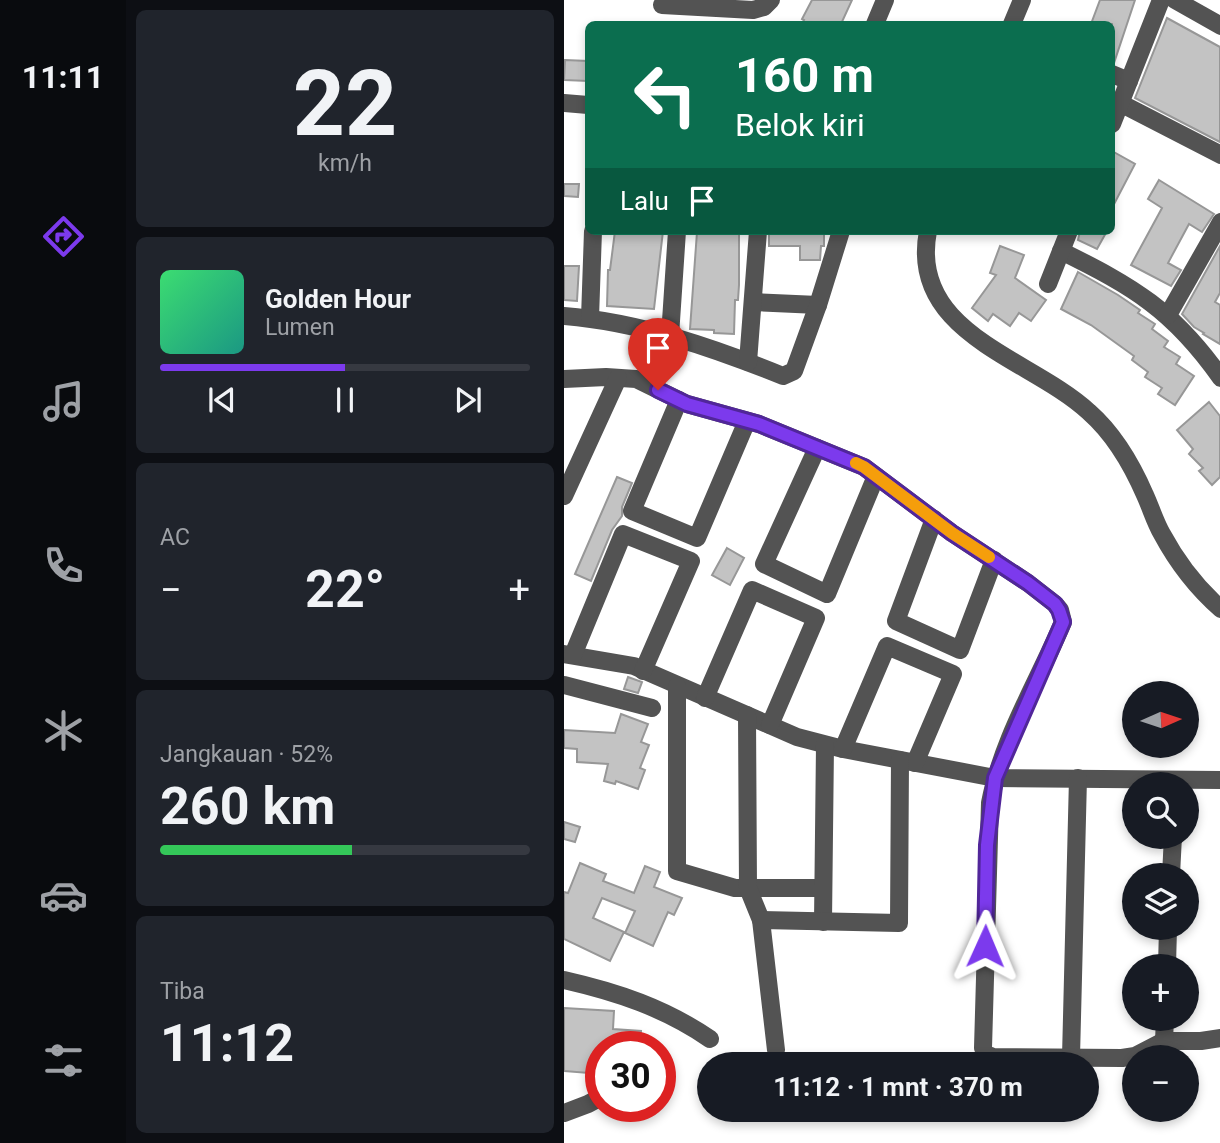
<!DOCTYPE html>
<html lang="id">
<meta charset="utf-8">
<style>
body{margin:0;font-family:Roboto,sans-serif;background:#20242c;color:#f1f3f6;height:100vh;display:flex;flex-direction:column;font-size:26px;white-space:nowrap}
*{box-sizing:border-box;margin:0}
p{font-size:23px;color:#9ea1a6}
.icon{flex:none;width:38px;height:38px;fill:none;stroke:currentColor;stroke-width:2;stroke-linecap:round;stroke-linejoin:round}
.map{position:relative;flex:1;overflow:hidden}
.panel{display:flex;flex-direction:column;gap:10px;padding:10px;background:#0d0f14;width:438px}
.panel>*{flex:none}
.top-card{position:absolute;left:21px;top:21px;width:530px;height:214px;border-radius:10px;box-shadow:0 4px 10px #0003;background:#0b6e4f;color:#fff;overflow:hidden}
.needle{width:46px;rotate:87deg}
.fabs{position:absolute;left:558px;top:681px;display:grid;gap:14px}
.fabs a{display:grid;place-items:center;width:77px;height:77px;border-radius:50%;background:#171b24;box-shadow:0 4px 10px #0003;font-size:35px}
.speed{position:absolute;left:21px;top:1031px;display:flex;gap:14px;font-size:35px;font-weight:700;text-align:center}
.speed>*{display:grid;place-content:center;width:91px;height:91px;border-radius:50%;background:#171b24;box-shadow:0 4px 10px #0003;line-height:1}
.speed .limit{border:10px solid #d22;background:#fff;color:#111}
.pin{position:absolute;display:grid;place-items:center;width:60px;height:60px;color:#fff;margin:-72px -30px;border-radius:50% 50% 50% 0;rotate:-45deg;box-shadow:0 0 7px #0007}
.pin .icon{rotate:45deg}
.me{position:absolute;width:77px;margin:-38px;rotate:1deg;stroke-linejoin:round;filter:drop-shadow(0 0 5px #0008)}
.turn{display:flex;align-items:center;gap:24px;height:147px;padding:0 35px;font-size:32px}
.turn .icon{width:91px;height:91px;stroke-width:2.5}
.turn b{display:block;font-size:49px;line-height:60px}
.then{display:flex;align-items:center;height:66px;padding:0 35px;background:#0003;gap:14px;font-size:26px}
.big{font-size:52px;font-weight:700;line-height:1.1}
.panel .card{flex:1;display:flex;flex-direction:column;justify-content:center;gap:10px;min-width:0;padding:0 24px;border-radius:10px;background:#20242c}
.panel .dial{align-items:center;gap:0}
.dial b{font-size:91px;line-height:1}
.song{display:flex;align-items:center;gap:21px}
.cover{width:84px;height:84px;border-radius:10px;background:linear-gradient(135deg,hsl(140 70% 55%),hsl(170 70% 35%))}
.played{height:7px;border-radius:4px;background:linear-gradient(90deg,#7c3aed 50%,#363941 50%)}
.keys{display:flex;justify-content:space-around;direction:ltr}
.heat{display:flex;justify-content:space-between;align-items:center;font-size:38px;direction:ltr}
.charge{height:10px;border-radius:5px;background:linear-gradient(90deg,#34c759 52%,#363941 0)}
.trip{position:absolute;left:133px;top:1052px;width:402px;height:70px;border-radius:35px;background:#171b24;box-shadow:0 4px 10px #0003;font-weight:700;line-height:70px;text-align:center}
main{display:flex;flex:1;min-height:0}
.tabs{display:flex;flex-direction:column;width:126px;justify-content:space-around;align-items:center;background:#090b0e;color:#9ea1a6}
.tabs .icon{width:49px;height:49px}
.tabs .active{color:#7c3aed}
.tabs b{font-size:32px;color:#f1f3f6}
.map>svg:first-child{display:block}
.building{fill:#c3c3c3;stroke:#979797;stroke-width:2}
.lines{fill:none;stroke-linecap:round;stroke-linejoin:round}
.minor{stroke:#535353;stroke-width:18}
.route-casing{stroke:#51269a;stroke-width:18}
.route{stroke:#7c3aed;stroke-width:12}
.slow{stroke:#f59e0b;stroke-width:12}
</style>
<main>
<nav class="tabs">
<b>11:11</b>
<svg class="icon active" aria-label="directions" viewBox="0 0 24 24"><path d="M12 3l9 9-9 9-9-9zM9 14v-3h6M13 9l2 2-2 2"/></svg>
<svg class="icon" aria-label="music" viewBox="0 0 24 24"><path d="M9 18V5l10-2v13"/><circle cx="6" cy="18" r="3"/><circle cx="16" cy="16" r="3"/></svg>
<svg class="icon" aria-label="phone" viewBox="0 0 24 24"><path d="M5 4h4l2 5-3 2q2 4 5 5l2-3 5 2v4C11 20 4 13 5 4z"/></svg>
<svg class="icon" aria-label="climate" viewBox="0 0 24 24"><path d="M12 3v18M4 7l16 10M4 17L20 7"/></svg>
<svg class="icon" aria-label="car" viewBox="0 0 24 24"><path d="M5 17H2v-5l4-1 3-4h7l3 4 3 1v5h-3M9 17h6M6 11h13"/><circle cx="7" cy="17" r="2"/><circle cx="17" cy="17" r="2"/></svg>
<svg class="icon" aria-label="filters" viewBox="0 0 24 24"><path d="M4 7h16M4 17h16"/><circle cx="9" cy="7" r="2"/><circle cx="15" cy="17" r="2"/></svg>
</nav>
<section class="panel">
<div class="card dial"><b>22</b><p>km/h</p></div>
<div class="card">
<div class="song"><i class="cover"></i><div><b>Golden Hour</b><p>Lumen</p></div></div>
<div class="played"></div>
<div class="keys"><svg class="icon" aria-label="previous" viewBox="0 0 24 24"><path d="M18 5L8 12l10 7zM5 5v14"/></svg><svg class="icon" aria-label="pause" viewBox="0 0 24 24"><path d="M8 5v14M16 5v14"/></svg><svg class="icon" aria-label="next" viewBox="0 0 24 24"><path d="M6 5l10 7-10 7zM19 5v14"/></svg></div>
</div>
<div class="card"><p>AC</p>
<div class="heat"><a>−</a><b class="big">22°</b><a>+</a></div>
</div>
<div class="card"><p>Jangkauan · 52%</p><b class="big">260 km</b><div class="charge"></div></div>
<div class="card"><p>Tiba</p><b class="big">11:12</b></div>
</section>
<div class="map">
<svg width="657" height="1143" viewBox="0 0 657 1143">
<rect width="100%" height="100%" fill="#fff"/>
<g class="building">
<path d="M248,0H288L277,24H238L240,20L238,19Z"/>
<path d="M536,0H571L550,63H548V24H527Z"/>
<path d="M603,18L656,47V142L571,98Z"/>
<path d="M1,60L24,61V81L0,80Z"/>
<path d="M548,151L571,164L548,208Z"/>
<path d="M595,180L650,214L638,232L625,224L604,263L617,270L607,286L567,265L598,208L584,199Z"/>
<path d="M0,184H15L14,197L0,196Z"/>
<path d="M51,231H99L90,309L43,306L44,270H46Z"/>
<path d="M175,231V285L174,300H171L170,334L150,333V330L126,329L133,232Z"/>
<path d="M242,231H260V246H257L256,260H236V246H205V232Z"/>
<path d="M516,231H543L533,249L514,240Z"/>
<path d="M436,246L460,255L451,278L482,300L467,321L455,313L446,326L429,314L424,321L408,308L432,275L426,273Z"/>
<path d="M656,246V293L651,302L656,305V344L639,334L640,333L630,327L618,314Z"/>
<path d="M0,266H15L13,301L0,300Z"/>
<path d="M514,272L554,295L576,310L574,313L591,324L588,329L604,341L600,347L616,357L612,364L630,376L611,405L594,394L598,388L581,377L584,372L568,360L570,356L527,325L497,309Z"/>
<path d="M645,402L656,416V477L648,485L635,471L639,468L625,454L629,449L613,430Z"/>
<path d="M53,477L68,483L58,507V516L48,530L27,581L11,574Z"/>
<path d="M163,548L180,558L166,585L148,575Z"/>
<path d="M64,677L78,682L74,693L60,689Z"/>
<path d="M57,714L84,724L77,742L85,745L76,768L81,770L74,789L52,781L51,784L40,781L44,764L13,762V749L0,748V730L51,733Z"/>
<path d="M0,822L16,827L11,842L0,839Z"/>
<path d="M16,863L42,874L39,881L70,893L81,866L96,872L90,887L118,898L110,915L104,912L89,946L61,933L71,911L38,898L29,918L60,932L46,961L0,939V892L4,893Z"/>
<path d="M0,1008L50,1011L49,1029L77,1031L76,1046H37V1074L0,1071Z"/>
</g>
<g class="lines">
<g class="minor">
<path d="M611,0L657,26"/>
<path d="M98,5L189,10L200,7L207,0"/>
<path d="M311,24L321,0"/>
<path d="M448,24L458,0"/>
<path d="M548,74L565,81"/>
<path d="M0,103L24,105"/>
<path d="M556,103L657,155"/>
<path d="M548,124L597,0"/>
<path d="M364,231C344,334 467,358 525,412C550,434 568,465 581,495C587,508 591,522 598,534C613,562 633,588 657,609"/>
<path d="M497,251C570,287 609,310 657,378"/>
<path d="M484,284L505,231"/>
<path d="M189,302L254,305"/>
<path d="M604,315L657,222"/>
<path d="M0,316C75,322 150,348 219,376L230,371L254,305L277,231"/>
<path d="M26,318L29,231"/>
<path d="M106,336L113,231"/>
<path d="M184,362L194,231"/>
<path d="M0,379L42,377L72,379L123,404L195,424L300,467L388,533L464,583L491,604L496,610L499,622C474,682 438,739 426,803L419,1048L422,1054L429,1057L558,1058L571,1056L600,1041H637L657,1038"/>
<path d="M115,400L68,511L133,538L183,421"/>
<path d="M253,448L200,564L263,594L312,476"/>
<path d="M0,496L54,378"/>
<path d="M370,519L332,621L396,650L430,560"/>
<path d="M0,654L70,666L233,737L279,749L431,778L657,780"/>
<path d="M9,655L59,534L127,561L79,671"/>
<path d="M0,685L88,708"/>
<path d="M113,686V871L171,888H259"/>
<path d="M141,698L188,590L252,618L206,725"/>
<path d="M183,715L184,888L197,920"/>
<path d="M279,749L323,646L389,674L351,763"/>
<path d="M607,875L609,836"/>
<path d="M259,922L261,745"/>
<path d="M603,966L604,928"/>
<path d="M0,980C53,992 101,1008 146,1039"/>
<path d="M600,1041L601,1018"/>
<path d="M212,1050L197,920L335,923L336,760"/>
<path d="M507,1057L514,778"/>
<path d="M0,1113L24,1104L37,1097"/>
</g>
</g>
<g class="lines">
<g class="route-casing">
<path id="route" d="M94,390L123,404L195,424L300,467L388,533L464,583L491,604L495,610L499,622L431,778L423,845L421,946"/>
</g>
<use href="#route" class="route"/>
<path class="slow" d="M292,463L300,467L388,533L425,557"/>
</g>
</svg>
<div class="fabs">
<a><svg class="needle" viewBox="-14 -14 28 28"><path d="M0-13l5 13h-10z" fill="#e53935"/><path d="M0 13l5-13h-10z" fill="#9ea1a6"/></svg></a>
<a><svg class="icon" aria-label="search" viewBox="0 0 24 24"><circle cx="10" cy="10" r="6"/><path d="M15 15l6 6"/></svg></a>
<a><svg class="icon" aria-label="layers" viewBox="0 0 24 24"><path d="M12 4l9 5-9 5-9-5zM3 14l9 5 9-5"/></svg></a>
<a>+</a>
<a>−</a>
</div>
<div class="speed"><div class="limit">30</div></div>
<div class="pin" style="left:94px;top:390px;background:#d93025"><svg class="icon" aria-label="arrive" viewBox="0 0 24 24"><path d="M6 21V4h12l-3 4 3 4H6"/></svg></div>
<svg class="me" style="left:421px;top:946px" viewBox="-20 -20 40 40"><path d="M0-17L14 15 0 8-14 15z" fill="#7c3aed" stroke="#fff" stroke-width="4"/></svg>
<div class="trip">11:12 · 1 mnt · 370 m</div>
<div class="top-card">
<div class="turn"><svg class="icon" aria-label="left" viewBox="0 0 24 24"><path d="M17 20v-9H6M10 6l-5 5 5 5"/></svg><div><b>160 m</b>Belok kiri</div></div>
<div class="then">Lalu<svg class="icon" aria-label="arrive" viewBox="0 0 24 24"><path d="M6 21V4h12l-3 4 3 4H6"/></svg></div>
</div>
</div>
</main>
